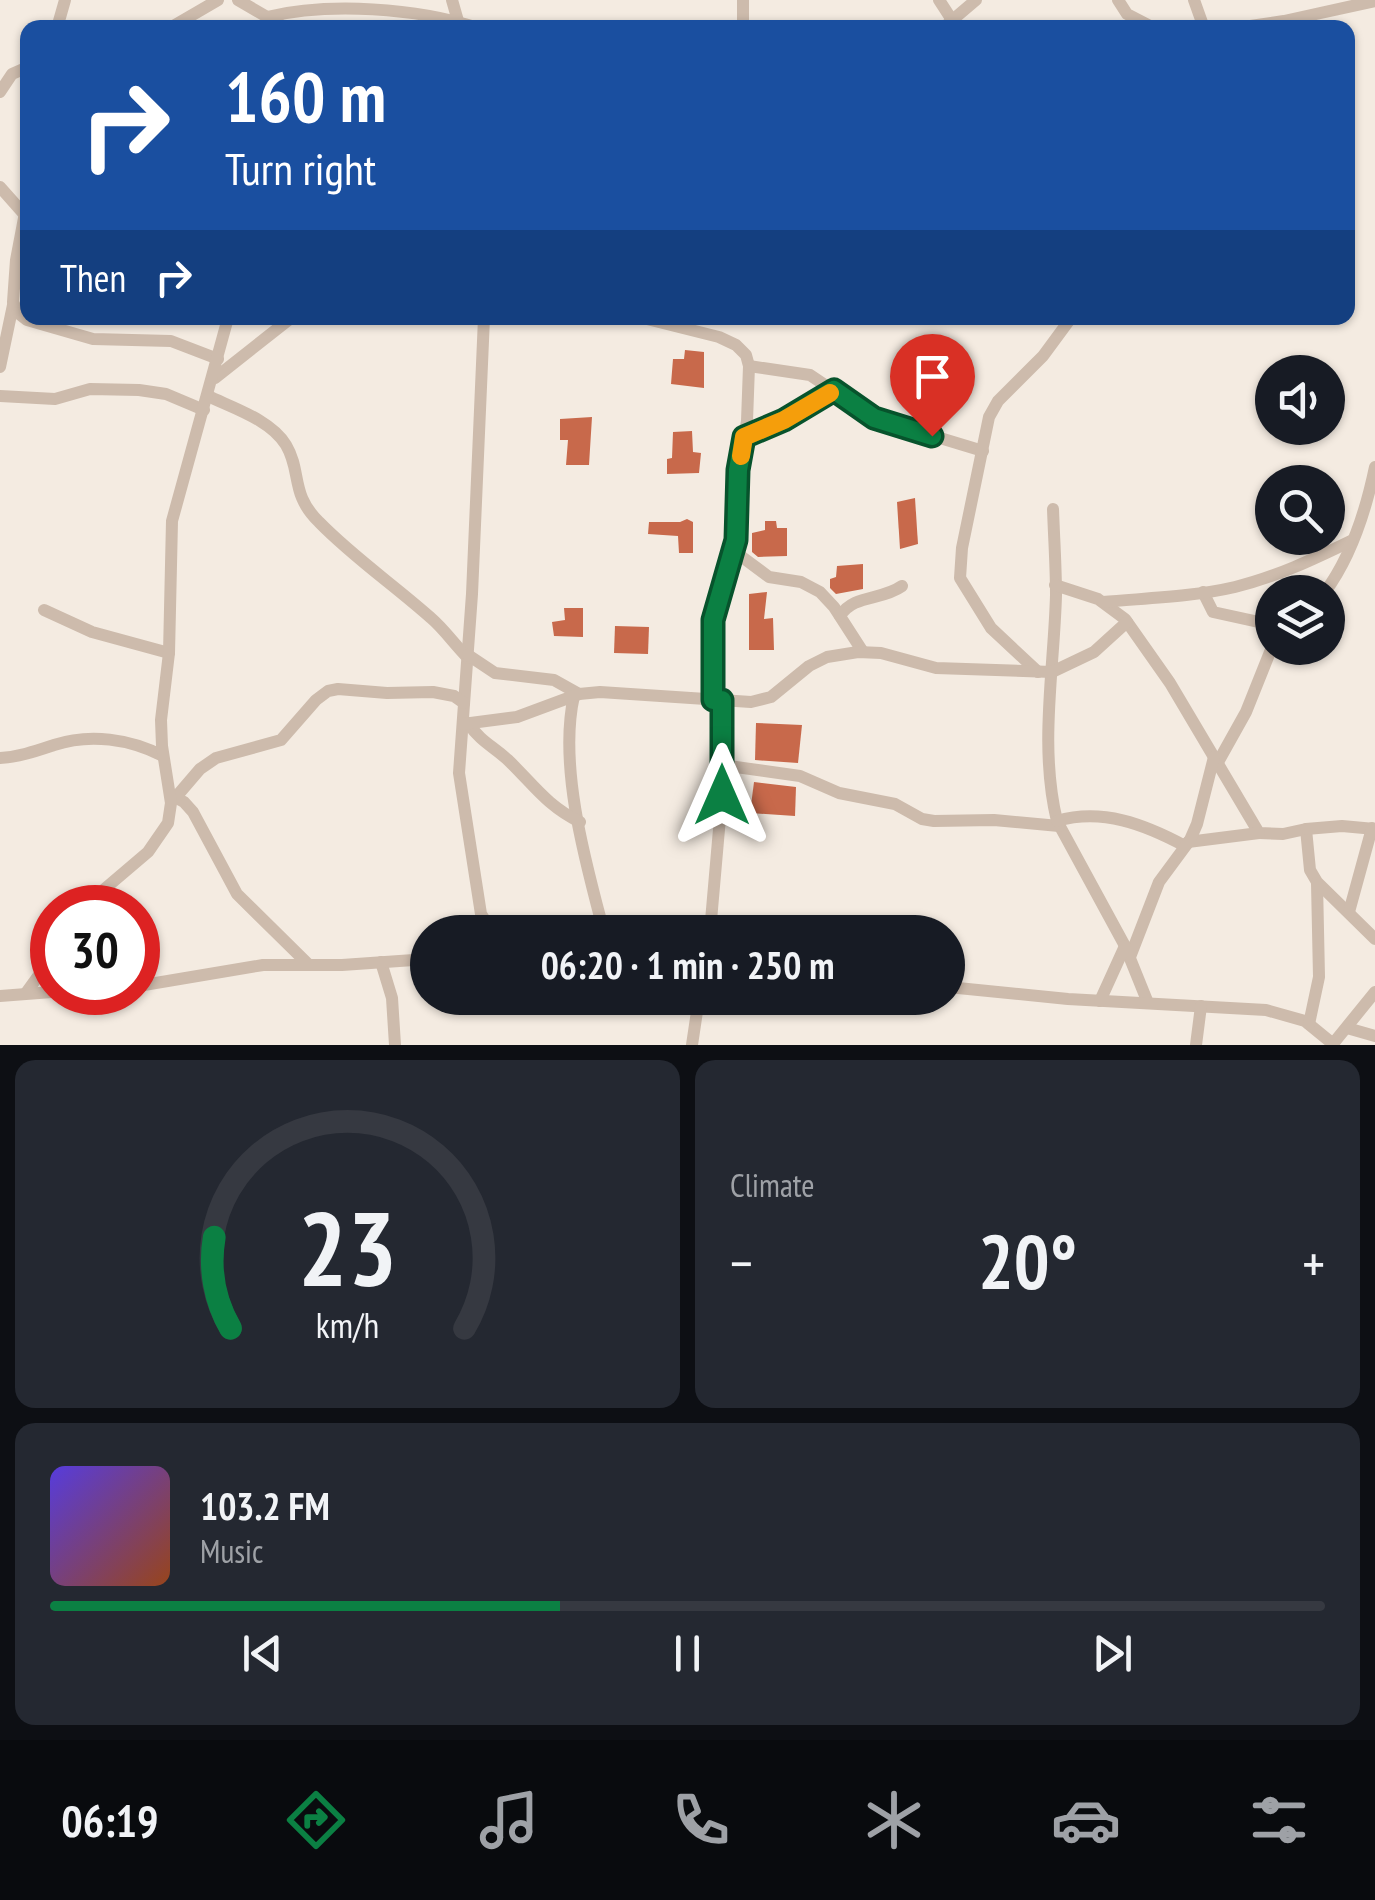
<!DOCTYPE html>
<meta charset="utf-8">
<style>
body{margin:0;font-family:"PT Sans Narrow",sans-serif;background:#242831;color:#f1f3f6;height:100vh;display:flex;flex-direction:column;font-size:38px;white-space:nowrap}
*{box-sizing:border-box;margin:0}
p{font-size:32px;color:#9ea1a6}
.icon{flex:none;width:55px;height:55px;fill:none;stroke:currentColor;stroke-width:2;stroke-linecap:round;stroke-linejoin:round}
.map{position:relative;height:1045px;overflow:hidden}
.drawer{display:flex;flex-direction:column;gap:15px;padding:15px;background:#0d0f14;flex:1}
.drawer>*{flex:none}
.hud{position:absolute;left:20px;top:20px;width:1335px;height:305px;border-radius:20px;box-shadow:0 2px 8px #0004;background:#1a4fa0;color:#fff;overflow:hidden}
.fabs{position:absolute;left:1255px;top:355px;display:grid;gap:20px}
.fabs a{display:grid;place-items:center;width:90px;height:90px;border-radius:50%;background:#171b24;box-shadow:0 2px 8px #0004;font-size:50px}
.speed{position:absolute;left:30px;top:885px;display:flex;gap:20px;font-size:50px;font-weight:700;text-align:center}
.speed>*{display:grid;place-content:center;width:130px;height:130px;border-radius:50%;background:#171b24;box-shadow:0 2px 8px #0004;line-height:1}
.speed .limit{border:15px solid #d22;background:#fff;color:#111}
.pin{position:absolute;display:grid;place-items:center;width:85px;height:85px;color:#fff;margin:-102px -42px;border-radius:50% 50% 50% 0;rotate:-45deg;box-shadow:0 0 10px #0007}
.pin .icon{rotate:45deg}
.me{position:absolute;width:110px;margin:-55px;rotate:0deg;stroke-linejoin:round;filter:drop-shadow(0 0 8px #0008)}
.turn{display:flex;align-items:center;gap:35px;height:210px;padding:0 40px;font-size:45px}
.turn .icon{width:130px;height:130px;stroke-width:2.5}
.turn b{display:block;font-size:70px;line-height:85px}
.then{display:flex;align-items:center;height:95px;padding:0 40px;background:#0003;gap:20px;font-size:38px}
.big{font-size:75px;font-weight:600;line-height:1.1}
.drawer .widget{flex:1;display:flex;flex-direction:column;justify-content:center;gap:15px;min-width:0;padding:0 35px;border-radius:20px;background:#242831}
.drawer .dial{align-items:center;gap:0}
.dial svg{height:260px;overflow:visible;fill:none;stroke:#363941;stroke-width:7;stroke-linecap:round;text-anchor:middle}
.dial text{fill:#f1f3f6;stroke:none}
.song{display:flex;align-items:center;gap:30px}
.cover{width:120px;height:120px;border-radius:15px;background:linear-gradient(135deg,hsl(250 70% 55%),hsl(20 70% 35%))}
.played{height:10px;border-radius:5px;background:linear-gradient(90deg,#0b8043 40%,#363941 40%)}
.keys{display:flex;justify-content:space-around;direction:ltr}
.heat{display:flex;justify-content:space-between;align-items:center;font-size:55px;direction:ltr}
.drawer .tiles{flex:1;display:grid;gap:15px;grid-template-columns:1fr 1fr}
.widget:last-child{grid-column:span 2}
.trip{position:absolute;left:410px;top:915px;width:555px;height:100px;border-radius:50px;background:#171b24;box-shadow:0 2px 8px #0004;font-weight:600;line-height:100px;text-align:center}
.dock{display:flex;height:160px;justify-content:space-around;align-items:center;background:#090b0e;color:#9ea1a6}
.dock .icon{width:70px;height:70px}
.dock .on{color:#0b8043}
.dock b{font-size:45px;color:#f1f3f6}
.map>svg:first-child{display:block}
.building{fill:#c8694b}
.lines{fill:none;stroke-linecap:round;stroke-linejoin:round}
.minor{stroke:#cdbbac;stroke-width:12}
.route-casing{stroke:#07532c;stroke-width:25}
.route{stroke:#0b8043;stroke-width:18}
.slow{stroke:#f59e0b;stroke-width:18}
</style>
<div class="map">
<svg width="1375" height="1045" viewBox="0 0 1375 1045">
<rect width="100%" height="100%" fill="#f4ebe1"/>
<g class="building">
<path d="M685,350L704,352V388L671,384L673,359H684Z"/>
<path d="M592,417L589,465H566L568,440H560V419Z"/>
<path d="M692,431L693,452L701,453L699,473L667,474V459L672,458L673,432Z"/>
<path d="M915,498L918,544L900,549L897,502Z"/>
<path d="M687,519L693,522V553H679L678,536L648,534L649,522H680Z"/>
<path d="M765,521H776L777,528H787V556L758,557L752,552V533L765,530Z"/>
<path d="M863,564V589L836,594L830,588V579L836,577L837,566Z"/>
<path d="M767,592L764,619L773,618L774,650H749V594Z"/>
<path d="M564,608H583V637L554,636L552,622L565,620Z"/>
<path d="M615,626L649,627L648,654L614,653Z"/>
<path d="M756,723L802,725L798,763L755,760Z"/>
<path d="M754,782L796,787L795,816L750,813Z"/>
</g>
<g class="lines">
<g class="minor">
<path d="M238,0L286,28"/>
<path d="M452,0L458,21"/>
<path d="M939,0L952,20"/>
<path d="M1118,0L1127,14L1154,28"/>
<path d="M1194,0L1204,28"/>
<path d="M267,17C329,2 417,8 478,28"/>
<path d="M57,28L65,0"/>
<path d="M170,28L218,0"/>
<path d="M743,28V0"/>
<path d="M943,28L976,0"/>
<path d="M1237,28L1284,21L1375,1"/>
<path d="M0,92L12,74L28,67"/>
<path d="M0,187L24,214"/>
<path d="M28,197L16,260L13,302L18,313L27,320L93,339L171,341L218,359"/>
<path d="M484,318L472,594L459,773L481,914L492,932"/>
<path d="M643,318L719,337L736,345L746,355L749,366L747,421L738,470L736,540L713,620V700"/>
<path d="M749,366L810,375L874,418L983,451"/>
<path d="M0,367L13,305"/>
<path d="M215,378L291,318"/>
<path d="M0,396L55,399L90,389L139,390L166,394L204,410"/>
<path d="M208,396C233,408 271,420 286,445C302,472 290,494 319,522C353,557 394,585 431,618C444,629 455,645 468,658"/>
<path d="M744,437L785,420L834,390"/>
<path d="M1053,509C1054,538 1056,566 1056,595C1054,670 1039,747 1057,821L1125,946L1148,1003"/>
<path d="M734,551L769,577L801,582L820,592L834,607L863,652"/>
<path d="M1055,585L1098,599L1125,619L1170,683L1259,833L1283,834L1306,829L1310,870L1317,882L1375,939"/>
<path d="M1203,592L1213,612L1272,625"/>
<path d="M1325,592C1351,557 1366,510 1375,467"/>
<path d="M1103,602C1147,598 1192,597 1235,587C1276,577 1314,559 1351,541"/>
<path d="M44,610L92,632L169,653"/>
<path d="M840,616C854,594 881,601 902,586"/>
<path d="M468,655L495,673L554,680L579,694"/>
<path d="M1038,672L991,628L960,578L962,548L989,417L998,401L1043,356L1071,318"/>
<path d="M574,696C558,766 586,864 604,932"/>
<path d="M468,723C481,742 493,746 508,760C533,784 547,806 580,822"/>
<path d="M463,724L517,717L579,694L600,692L751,702L771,697L809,666L827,657L858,652L881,653L936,668L1052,672L1094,652L1127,622"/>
<path d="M0,758C19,757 36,751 54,745C90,733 130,739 163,756"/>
<path d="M1217,764L1246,712L1272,647"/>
<path d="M722,765L800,776L839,793L895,804L922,819L934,821L994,820L1059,826"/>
<path d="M171,795L184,802L193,812L237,894L308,964"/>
<path d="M176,797L200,769L216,758L281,740L316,700L328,691L338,689L387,693L433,692L454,696L464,703"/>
<path d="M1057,821C1102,808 1144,824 1185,846"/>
<path d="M1306,829L1342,826L1375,829"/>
<path d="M1188,842L1259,833"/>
<path d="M90,908L101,892L148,852L168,823L171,803L162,746L161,720L169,653L172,521L228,318"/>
<path d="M1349,912L1372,828"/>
<path d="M710,932L722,795V700"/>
<path d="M1130,957L1159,882L1190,840L1197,824L1214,757"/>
<path d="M381,962L392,998L395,1045"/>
<path d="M138,986L263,965H342L428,959"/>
<path d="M948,987L1068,999L1266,1010L1305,1021L1333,1044"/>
<path d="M26,993L52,957"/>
<path d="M0,996L52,992"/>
<path d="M1100,1001L1125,946"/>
<path d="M1309,1024L1319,977L1317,883"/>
<path d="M1347,1028L1375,1036"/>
<path d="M692,1045L699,998"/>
<path d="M1196,1045L1201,1006"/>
<path d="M1332,1045L1375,992"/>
</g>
</g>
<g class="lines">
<g class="route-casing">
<path id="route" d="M722,795V700H713V620L736,540L738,470L744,437L784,420L834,390L874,418L932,436"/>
</g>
<use href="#route" class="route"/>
<path class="slow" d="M741,456L744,437L784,420L830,393"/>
</g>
</svg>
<div class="fabs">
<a><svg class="icon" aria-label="sound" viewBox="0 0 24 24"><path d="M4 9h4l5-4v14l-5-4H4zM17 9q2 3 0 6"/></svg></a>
<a><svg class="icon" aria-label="search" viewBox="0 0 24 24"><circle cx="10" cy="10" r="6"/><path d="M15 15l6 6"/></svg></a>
<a><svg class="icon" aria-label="layers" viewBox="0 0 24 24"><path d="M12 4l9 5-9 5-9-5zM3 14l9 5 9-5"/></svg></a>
</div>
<div class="speed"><div class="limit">30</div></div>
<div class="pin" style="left:932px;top:436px;background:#d93025"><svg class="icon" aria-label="arrive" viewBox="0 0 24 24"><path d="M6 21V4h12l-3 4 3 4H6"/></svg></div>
<svg class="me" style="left:722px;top:795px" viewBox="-20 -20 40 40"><path d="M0-17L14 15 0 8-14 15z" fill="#0b8043" stroke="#fff" stroke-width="4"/></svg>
<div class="trip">06:20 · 1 min · 250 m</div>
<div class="hud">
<div class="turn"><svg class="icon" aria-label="right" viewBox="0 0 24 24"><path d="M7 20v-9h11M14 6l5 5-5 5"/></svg><div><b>160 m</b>Turn right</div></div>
<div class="then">Then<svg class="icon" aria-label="right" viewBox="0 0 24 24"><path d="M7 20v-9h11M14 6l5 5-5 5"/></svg></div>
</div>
</div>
<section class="drawer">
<div class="tiles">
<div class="widget dial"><svg viewBox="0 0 100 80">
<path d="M14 69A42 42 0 1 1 86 69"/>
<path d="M14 69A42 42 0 0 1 9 41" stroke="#0b8043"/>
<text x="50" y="56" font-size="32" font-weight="700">23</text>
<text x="50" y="72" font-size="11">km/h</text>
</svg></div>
<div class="widget"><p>Climate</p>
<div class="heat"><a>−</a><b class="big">20°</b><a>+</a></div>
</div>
<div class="widget">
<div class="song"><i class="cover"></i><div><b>103.2 FM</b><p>Music</p></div></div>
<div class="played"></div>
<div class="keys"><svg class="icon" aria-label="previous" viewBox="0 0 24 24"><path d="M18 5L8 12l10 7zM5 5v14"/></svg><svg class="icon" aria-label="pause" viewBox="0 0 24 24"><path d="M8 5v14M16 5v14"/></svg><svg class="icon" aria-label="next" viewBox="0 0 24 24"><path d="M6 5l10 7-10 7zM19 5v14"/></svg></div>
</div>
</div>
</section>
<nav class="dock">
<b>06:19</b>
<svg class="icon on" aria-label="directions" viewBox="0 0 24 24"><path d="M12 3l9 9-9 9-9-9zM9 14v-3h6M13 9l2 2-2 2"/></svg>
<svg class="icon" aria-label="music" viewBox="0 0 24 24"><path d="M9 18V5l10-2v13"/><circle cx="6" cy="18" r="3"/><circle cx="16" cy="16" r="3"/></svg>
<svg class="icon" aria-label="phone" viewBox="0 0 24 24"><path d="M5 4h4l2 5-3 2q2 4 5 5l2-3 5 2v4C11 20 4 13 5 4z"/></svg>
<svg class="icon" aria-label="climate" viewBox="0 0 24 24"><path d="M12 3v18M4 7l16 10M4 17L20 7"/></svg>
<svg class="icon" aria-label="car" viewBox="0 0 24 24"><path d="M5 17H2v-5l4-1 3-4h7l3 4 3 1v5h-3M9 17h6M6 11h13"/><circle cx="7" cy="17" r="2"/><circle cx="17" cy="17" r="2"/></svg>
<svg class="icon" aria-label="filters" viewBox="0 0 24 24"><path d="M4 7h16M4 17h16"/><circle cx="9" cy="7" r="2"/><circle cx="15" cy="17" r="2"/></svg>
</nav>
